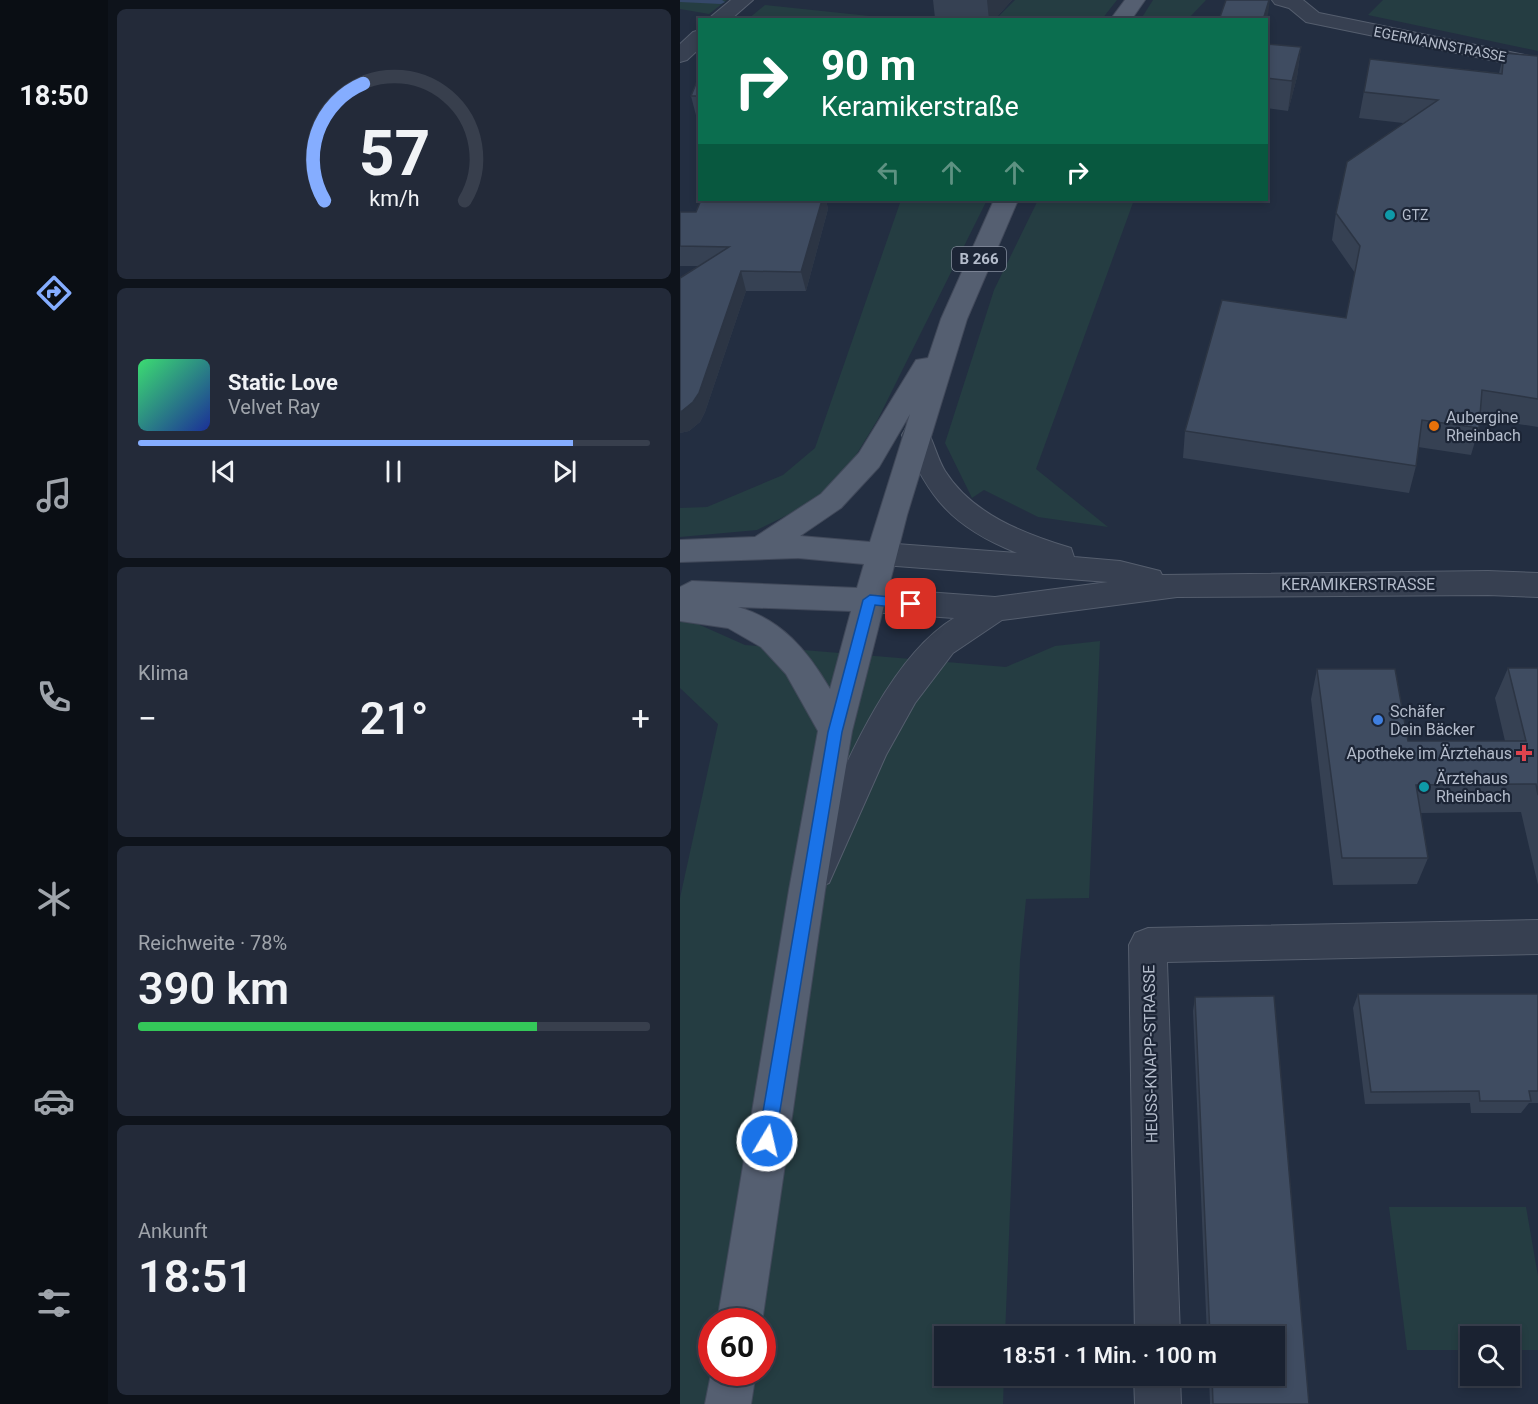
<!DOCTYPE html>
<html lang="de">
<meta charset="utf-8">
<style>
body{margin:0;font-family:Roboto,sans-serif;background:#232a39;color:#f1f3f6;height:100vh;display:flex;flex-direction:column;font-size:22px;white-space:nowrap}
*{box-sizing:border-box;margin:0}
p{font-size:20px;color:#9fa4ab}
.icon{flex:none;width:33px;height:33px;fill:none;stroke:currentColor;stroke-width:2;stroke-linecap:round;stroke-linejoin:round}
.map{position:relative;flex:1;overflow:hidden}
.panel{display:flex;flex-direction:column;gap:9px;padding:9px;background:#0e131b;width:572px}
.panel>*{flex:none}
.top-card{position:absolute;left:18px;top:18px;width:570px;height:183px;border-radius:0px;box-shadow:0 3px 9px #0003,0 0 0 2px #383f4d;background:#0b6e4f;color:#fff;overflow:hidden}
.controls{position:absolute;left:780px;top:1326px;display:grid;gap:12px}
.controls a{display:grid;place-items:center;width:60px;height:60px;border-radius:0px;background:#1a2231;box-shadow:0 3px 9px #0003,0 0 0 2px #383f4d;font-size:30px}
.speed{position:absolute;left:18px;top:1308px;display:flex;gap:12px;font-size:30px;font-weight:700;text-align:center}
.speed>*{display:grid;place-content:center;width:78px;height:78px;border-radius:50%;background:#1a2231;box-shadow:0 3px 9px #0003,0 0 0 2px #383f4d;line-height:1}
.speed .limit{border:9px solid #d22;background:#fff;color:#111}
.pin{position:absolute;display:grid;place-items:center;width:51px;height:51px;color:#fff;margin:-26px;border-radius:12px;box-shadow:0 3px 9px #0006}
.me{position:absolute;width:66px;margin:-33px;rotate:9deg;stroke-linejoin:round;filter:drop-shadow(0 0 4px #0008)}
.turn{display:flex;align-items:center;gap:21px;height:126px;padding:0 24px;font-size:27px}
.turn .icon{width:78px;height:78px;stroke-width:2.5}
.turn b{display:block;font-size:42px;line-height:51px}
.lanes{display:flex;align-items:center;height:57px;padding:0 24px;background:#0003;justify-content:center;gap:30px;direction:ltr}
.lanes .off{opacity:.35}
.big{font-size:45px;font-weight:600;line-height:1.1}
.panel .widget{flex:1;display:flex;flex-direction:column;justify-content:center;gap:9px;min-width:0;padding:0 21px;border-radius:9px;background:#232a39}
.panel .dial{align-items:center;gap:0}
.dial svg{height:156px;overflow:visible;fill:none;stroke:#383f4d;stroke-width:7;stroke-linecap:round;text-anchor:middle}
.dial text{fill:#f1f3f6;stroke:none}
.song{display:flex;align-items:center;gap:18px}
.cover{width:72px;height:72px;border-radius:9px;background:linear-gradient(135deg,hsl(140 70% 55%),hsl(230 70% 35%))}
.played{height:6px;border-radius:3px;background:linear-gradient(90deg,#85adff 85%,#383f4d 85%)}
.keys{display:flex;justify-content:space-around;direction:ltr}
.heat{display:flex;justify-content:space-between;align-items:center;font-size:33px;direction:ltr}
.charge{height:9px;border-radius:4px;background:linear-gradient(90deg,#34c759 78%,#383f4d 0)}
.trip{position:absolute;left:254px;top:1326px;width:351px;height:60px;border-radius:0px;background:#1a2231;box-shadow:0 3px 9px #0003,0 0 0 2px #383f4d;font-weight:600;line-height:60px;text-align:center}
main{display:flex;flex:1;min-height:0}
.dock{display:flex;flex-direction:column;width:108px;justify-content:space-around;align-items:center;background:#0a0e14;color:#9fa4ab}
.dock .icon{width:42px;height:42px}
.dock .active{color:#85adff}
.dock b{font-size:27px;color:#f1f3f6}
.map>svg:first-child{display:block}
.green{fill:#253d42;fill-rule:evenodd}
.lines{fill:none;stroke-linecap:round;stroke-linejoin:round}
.stream{fill:#354869;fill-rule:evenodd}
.minor-casing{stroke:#555e6e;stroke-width:2}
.major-casing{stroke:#41495a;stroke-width:2}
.minor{fill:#374051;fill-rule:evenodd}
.major{fill:#555f71;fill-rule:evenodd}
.wall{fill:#364153}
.shaded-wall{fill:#2c3544}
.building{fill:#3f4c61;stroke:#2c3544;stroke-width:1.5}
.route{fill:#1a73e8;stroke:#114b97;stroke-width:1.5}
.culture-dot{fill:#0f9aa8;stroke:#1c2536;stroke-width:2}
.food-dot{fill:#e8710a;stroke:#1c2536;stroke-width:2}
.shop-dot{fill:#3f7fe0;stroke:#1c2536;stroke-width:2}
.health-dot{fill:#e0444e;stroke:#1c2536;stroke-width:2}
.labels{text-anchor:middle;stroke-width:4.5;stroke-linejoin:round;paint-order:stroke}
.far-street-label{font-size:14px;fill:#b4bccb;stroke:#1c2536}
.far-poi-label{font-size:14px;fill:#b4bccb;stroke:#1c2536;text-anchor:start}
.shield{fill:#1c2536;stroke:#868f9e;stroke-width:1.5}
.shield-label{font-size:15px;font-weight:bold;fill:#b4bccb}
.poi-label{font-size:16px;fill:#b4bccb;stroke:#1c2536;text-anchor:start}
.street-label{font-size:16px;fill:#b4bccb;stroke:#1c2536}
</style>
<main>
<nav class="dock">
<b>18:50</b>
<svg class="icon active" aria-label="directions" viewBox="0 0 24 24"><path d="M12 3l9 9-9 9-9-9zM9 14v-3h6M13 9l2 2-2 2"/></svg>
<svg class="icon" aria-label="music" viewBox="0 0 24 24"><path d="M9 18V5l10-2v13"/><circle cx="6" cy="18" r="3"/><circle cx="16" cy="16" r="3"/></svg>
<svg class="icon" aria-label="phone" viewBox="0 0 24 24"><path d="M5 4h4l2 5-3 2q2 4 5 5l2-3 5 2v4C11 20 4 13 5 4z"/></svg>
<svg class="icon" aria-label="climate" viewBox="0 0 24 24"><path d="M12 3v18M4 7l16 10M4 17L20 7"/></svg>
<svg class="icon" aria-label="car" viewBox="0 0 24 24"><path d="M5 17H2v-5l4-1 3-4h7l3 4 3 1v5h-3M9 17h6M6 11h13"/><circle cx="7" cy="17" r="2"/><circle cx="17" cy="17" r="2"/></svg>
<svg class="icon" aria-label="filters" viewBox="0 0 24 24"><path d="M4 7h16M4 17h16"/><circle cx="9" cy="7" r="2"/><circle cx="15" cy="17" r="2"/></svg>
</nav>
<section class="panel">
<div class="widget dial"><svg viewBox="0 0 100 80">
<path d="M14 69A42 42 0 1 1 86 69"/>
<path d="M14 69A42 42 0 0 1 34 9" stroke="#85adff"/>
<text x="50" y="56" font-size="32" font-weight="700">57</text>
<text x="50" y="72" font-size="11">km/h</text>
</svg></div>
<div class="widget">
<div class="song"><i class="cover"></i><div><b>Static Love</b><p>Velvet Ray</p></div></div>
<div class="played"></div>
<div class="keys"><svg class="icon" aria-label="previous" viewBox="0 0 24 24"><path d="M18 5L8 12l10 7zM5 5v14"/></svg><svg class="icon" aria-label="pause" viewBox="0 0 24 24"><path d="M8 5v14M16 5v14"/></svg><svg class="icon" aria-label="next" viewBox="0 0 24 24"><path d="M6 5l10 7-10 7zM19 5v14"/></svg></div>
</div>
<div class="widget"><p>Klima</p>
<div class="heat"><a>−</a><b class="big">21°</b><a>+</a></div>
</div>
<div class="widget"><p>Reichweite · 78%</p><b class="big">390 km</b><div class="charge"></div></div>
<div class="widget"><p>Ankunft</p><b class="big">18:51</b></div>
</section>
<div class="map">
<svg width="859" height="1404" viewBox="0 0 859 1404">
<rect width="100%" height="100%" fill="#232e41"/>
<g class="green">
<path d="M0,0H47L29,14L0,9Z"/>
<path d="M335,0H437L422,19H316Z"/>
<path d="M473,0H526L508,19H461Z"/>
<path d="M703,0H858V51L688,15Z"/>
<path d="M85,5L218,19H68Z"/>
<path d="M221,200H307L198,419L167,470L134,502L77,530L0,537V508L27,507L103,475L135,448Z"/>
<path d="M358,200H454L356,469L428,527L358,517L304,490L292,498L265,443L314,290Z"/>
<path d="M0,619L11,621L65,645L326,667L375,646L420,641L409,898L346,899L340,960L325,1336H264V1376H324L323,1404H0V898L38,724L0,688ZM32,1322H82V1372H32Z"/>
<path d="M709,1207H846L858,1276V1350H830V1336H790V1350H727Z"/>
</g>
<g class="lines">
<g class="stream">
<path d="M0,0H42L45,2L41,4L0,2Z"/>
<path d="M74,16L89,20H74Z"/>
</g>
<g class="minor-casing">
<g id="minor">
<path d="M51,0H73L50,20H27Z"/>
<path d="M592,0H623L639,13L859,58V70L626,22L609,8L595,4Z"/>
<path d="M20,30V48L7,60L0,62V44L13,32Z"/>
<path d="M236,425L246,428C254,442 257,458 265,471C292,514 344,534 391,548L394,557L440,561L480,571L482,575L808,571L859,573V597L808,595L497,597L322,620L273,653L235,703L206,755L149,883L136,888L123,883L118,872C154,795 200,663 274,618L190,612L179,608L174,600L179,592L190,588L315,597L428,582L203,565L192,562L188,554L192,546L203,543L337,553C272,527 248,498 222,435L226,428Z"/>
<path d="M859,920V954L487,962L500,1336H455L449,945L455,933L468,928Z"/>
<path d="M454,1376H500L501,1404H455Z"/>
</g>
</g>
<g class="major-casing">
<g id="major">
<path d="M445,0H465L451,20H430Z"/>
<path d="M314,200H338L287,319L227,515L172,731L145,890L82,1322H37L109,890L138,731L106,674L81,647L48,628L0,621V587L12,581L177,588L184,564L118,558L0,562V540L75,537L141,494L179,453L236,360L248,358L261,319ZM230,414L190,542L120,536L161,508L199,467ZM58,607L171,611L150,689C127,650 102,620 58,607Z"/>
<path d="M32,1369V1372H76L71,1404H25Z"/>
</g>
</g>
<use href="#minor" class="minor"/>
<use href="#major" class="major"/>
</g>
<g class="wall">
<path d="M253,0H332L314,20H265L255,18Z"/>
<path d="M586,44L621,47L617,77L608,111L586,108Z"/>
<path d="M824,53L858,56V427L800,418L799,428L791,455L738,447L736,466L729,493L503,458L505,431L666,318L675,273L652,240L656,213L723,123L679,118L690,59L819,73Z"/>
<path d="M20,74V123H18L11,96Z"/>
<path d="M21,200H146L148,209L126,291H66L25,412L20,422L9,431L0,433V278L20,266H0V212H16Z"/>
<path d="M828,668H858V885L841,812L741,813L748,858L737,884L653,885L631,699L637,669L728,741H825L815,698Z"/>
<path d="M678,994H858V1103H849L841,1113H791L790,1103L685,1104L673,1008Z"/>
<path d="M515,997L629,1404H530L529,1376H594V1336H527L513,1011Z"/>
</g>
<g class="shaded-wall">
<path d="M307,0H332L314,20H309Z"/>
<path d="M589,0H590L586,29V20H583Z"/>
<path d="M621,47L617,77L608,111L612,81Z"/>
<path d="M142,200H146L148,209L126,291L121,272Z"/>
<path d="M61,271L66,291L25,412L20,422L9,431L0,433V412Z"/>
</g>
<g class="building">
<path d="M546,0H589L583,20H539Z"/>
<path d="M586,44L621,47L612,81L586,78Z"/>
<path d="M824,53L858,56V399L802,390L799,428L742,420L736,466L505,431L542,300L666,318L680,246L656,213L667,162L758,100L684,92L690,59L822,74Z"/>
<path d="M20,74V96H11Z"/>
<path d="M21,200H142L121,272L61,271L19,393L13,402L2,411L0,412V278L49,247L0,246V212H16Z"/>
<path d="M828,668H858V795L856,784L736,785L748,858H662L637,669H715L728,741H846Z"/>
<path d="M678,994H858V1091H849L851,1101H800L799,1091L691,1092Z"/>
<path d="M594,996L629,1404H533L532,1376H594V1336H530L515,997Z"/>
</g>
<path class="route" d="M190,595L231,599L237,604L231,609L195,605L162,732L95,1141L93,1147L87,1150L81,1147L78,1141L148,732L183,600Z"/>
<g class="culture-dot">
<circle cx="710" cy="215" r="6"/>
<circle cx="744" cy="787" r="6"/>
</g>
<circle class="food-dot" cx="754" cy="426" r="6"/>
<circle class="shop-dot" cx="698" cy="720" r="6"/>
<path class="health-dot" d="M841 744h6v6h6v6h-6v6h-6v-6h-6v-6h6z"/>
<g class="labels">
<g class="far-street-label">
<text transform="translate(760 44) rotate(11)" y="5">EGERMANNSTRASSE</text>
</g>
<g class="far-poi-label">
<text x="722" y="220">GTZ</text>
</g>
<rect class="shield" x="272" y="247" width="54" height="24" rx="4.5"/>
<g class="shield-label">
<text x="299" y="264">B 266</text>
</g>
<g class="poi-label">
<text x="766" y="423">Aubergine<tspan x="766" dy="18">Rheinbach</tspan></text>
<text x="710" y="717">Schäfer<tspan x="710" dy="18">Dein Bäcker</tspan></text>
<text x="832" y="759" text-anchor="end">Apotheke im Ärztehaus</text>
<text x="756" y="784">Ärztehaus<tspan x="756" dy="18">Rheinbach</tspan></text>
</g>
<g class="street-label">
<text x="678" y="590">KERAMIKERSTRASSE</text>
<text transform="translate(470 1054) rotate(-91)" y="6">HEUSS-KNAPP-STRASSE</text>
</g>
</g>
</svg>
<div class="controls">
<a><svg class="icon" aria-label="search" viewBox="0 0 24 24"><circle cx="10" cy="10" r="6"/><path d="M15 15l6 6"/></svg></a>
</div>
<div class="speed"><div class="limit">60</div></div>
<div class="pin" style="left:231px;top:604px;background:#d93025"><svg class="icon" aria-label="arrive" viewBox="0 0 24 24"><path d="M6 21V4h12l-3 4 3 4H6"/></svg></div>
<svg class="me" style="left:87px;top:1141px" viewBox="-20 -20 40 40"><circle r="17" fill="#1a73e8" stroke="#fff" stroke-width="3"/><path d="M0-11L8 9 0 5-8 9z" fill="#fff"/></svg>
<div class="trip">18:51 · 1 Min. · 100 m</div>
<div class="top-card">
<div class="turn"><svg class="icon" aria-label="right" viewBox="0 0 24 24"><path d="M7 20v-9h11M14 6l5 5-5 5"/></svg><div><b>90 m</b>Keramikerstraße</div></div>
<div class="lanes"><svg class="icon off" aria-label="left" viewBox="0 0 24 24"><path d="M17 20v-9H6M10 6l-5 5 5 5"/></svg><svg class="icon off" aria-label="ahead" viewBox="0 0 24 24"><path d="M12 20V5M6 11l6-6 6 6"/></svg><svg class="icon off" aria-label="ahead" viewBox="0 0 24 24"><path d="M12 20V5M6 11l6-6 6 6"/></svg><svg class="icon" aria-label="right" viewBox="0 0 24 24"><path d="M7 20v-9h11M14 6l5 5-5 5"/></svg></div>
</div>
</div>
</main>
